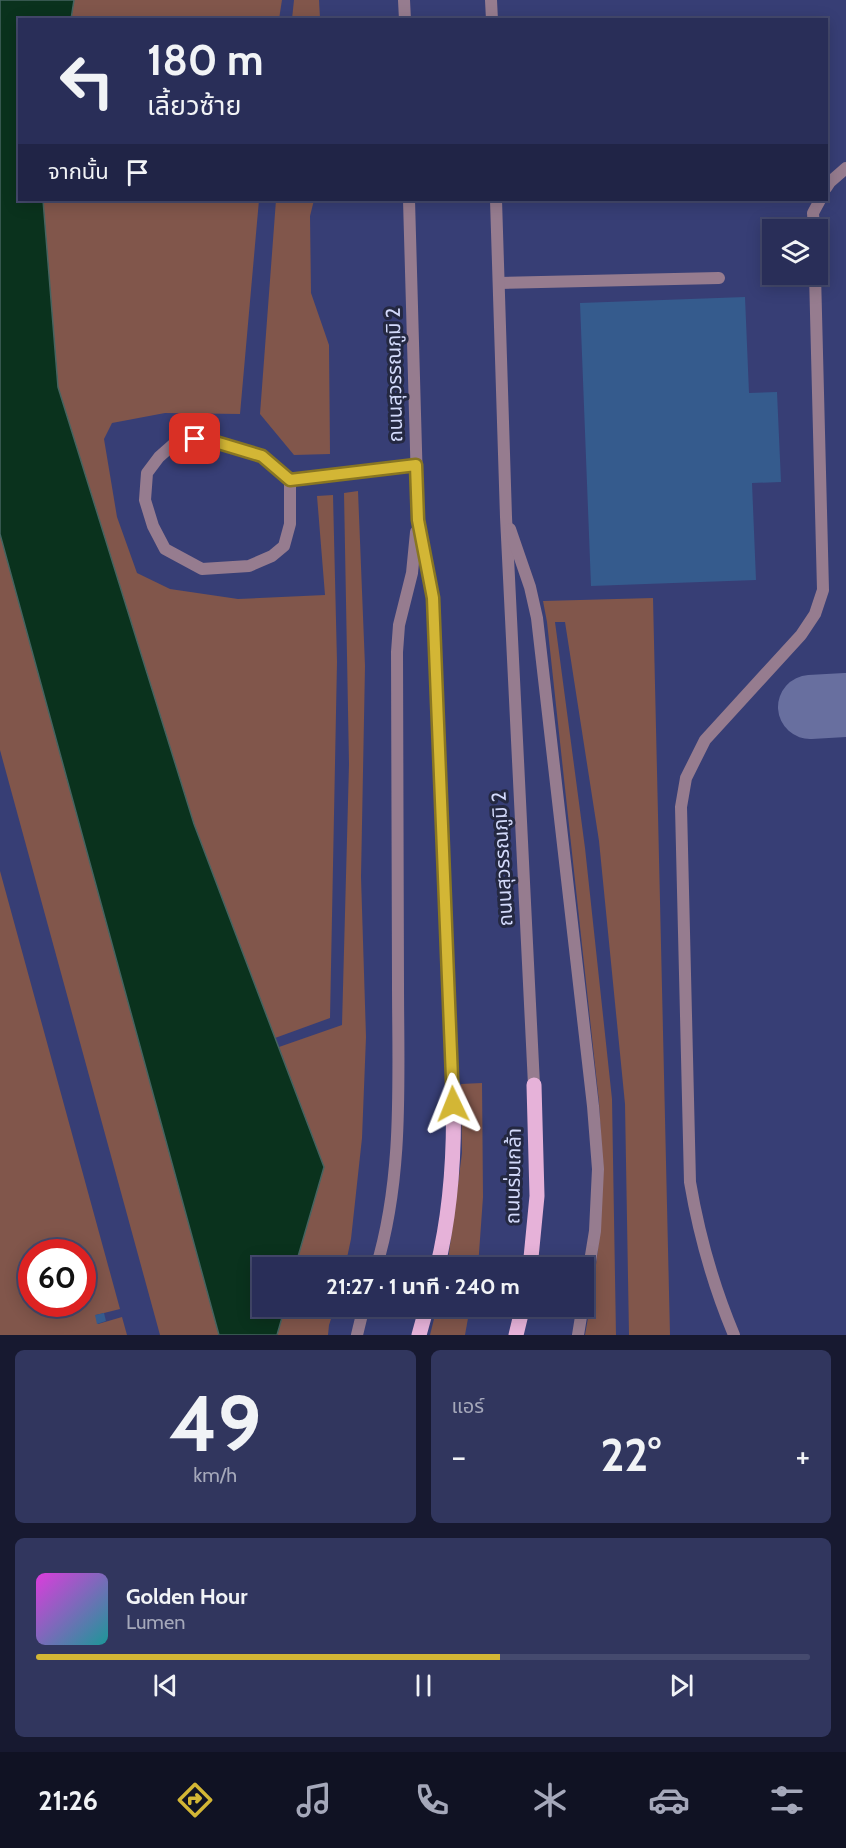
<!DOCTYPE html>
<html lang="th">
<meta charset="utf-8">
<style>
body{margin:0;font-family:Cabin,"Noto Sans Thai",sans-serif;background:#31365e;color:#f1f3f6;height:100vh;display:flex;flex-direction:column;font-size:22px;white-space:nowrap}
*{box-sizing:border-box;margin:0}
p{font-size:20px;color:#a5a8ba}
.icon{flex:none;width:33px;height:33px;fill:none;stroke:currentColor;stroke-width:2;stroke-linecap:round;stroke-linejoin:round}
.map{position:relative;height:1335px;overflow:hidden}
.side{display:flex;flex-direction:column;gap:15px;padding:15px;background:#171930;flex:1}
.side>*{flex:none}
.banner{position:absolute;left:18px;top:18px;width:810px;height:183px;border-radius:0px;box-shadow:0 3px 15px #0003,0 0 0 2px #454a6e;background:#292e58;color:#f1f3f6;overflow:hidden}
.controls{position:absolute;left:762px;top:219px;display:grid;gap:12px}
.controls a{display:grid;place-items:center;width:66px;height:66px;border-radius:0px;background:#292e58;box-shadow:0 3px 15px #0003,0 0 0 2px #454a6e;font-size:30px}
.speed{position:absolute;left:18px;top:1239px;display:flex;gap:12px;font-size:30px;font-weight:700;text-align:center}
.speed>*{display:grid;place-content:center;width:78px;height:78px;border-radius:50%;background:#292e58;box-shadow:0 3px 15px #0003,0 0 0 2px #454a6e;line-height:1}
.speed .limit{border:9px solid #d22;background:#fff;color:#111}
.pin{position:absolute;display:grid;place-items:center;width:51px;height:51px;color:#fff;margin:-26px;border-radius:12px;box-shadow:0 3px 9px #0006}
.me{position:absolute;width:66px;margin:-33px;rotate:358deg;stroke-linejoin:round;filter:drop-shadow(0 0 4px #0008)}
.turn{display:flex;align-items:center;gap:21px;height:126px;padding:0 30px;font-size:27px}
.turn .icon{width:78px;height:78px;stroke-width:2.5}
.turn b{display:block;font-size:42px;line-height:51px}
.then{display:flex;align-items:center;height:57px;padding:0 30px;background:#0003;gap:12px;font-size:22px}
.big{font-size:45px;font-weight:700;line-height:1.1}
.side .tile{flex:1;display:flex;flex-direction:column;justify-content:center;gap:9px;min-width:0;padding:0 21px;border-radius:9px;background:#31365e}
.side .dial{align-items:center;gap:0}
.dial b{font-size:78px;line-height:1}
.song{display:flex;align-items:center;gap:18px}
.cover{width:72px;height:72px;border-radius:9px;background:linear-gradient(135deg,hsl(300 70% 55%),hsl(180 70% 35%))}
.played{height:6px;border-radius:3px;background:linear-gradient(90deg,#d3b635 60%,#454a6e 60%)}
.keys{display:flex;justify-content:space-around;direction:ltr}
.heat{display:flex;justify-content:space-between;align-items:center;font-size:33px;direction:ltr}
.side .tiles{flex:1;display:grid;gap:15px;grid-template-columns:1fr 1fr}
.tile:last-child{grid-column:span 2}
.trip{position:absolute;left:252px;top:1257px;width:342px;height:60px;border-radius:0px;background:#292e58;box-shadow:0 3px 15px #0003,0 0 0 2px #454a6e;font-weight:700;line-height:60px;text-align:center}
.tabs{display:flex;height:96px;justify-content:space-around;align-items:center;background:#101223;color:#a5a8ba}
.tabs .icon{width:42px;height:42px}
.tabs .current{color:#d3b635}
.tabs b{font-size:27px;color:#f1f3f6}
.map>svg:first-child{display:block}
.green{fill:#81564b;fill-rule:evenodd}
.water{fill:#0a321d;stroke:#466460;stroke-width:1.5}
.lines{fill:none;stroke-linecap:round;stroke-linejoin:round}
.taxiway{stroke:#686f9f;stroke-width:64}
.building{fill:#355b8d}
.service{stroke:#967c8f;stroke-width:12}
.minor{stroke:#967c8f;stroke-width:12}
.primary{stroke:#e6b2d9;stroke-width:15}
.route-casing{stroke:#897622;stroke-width:15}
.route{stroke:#d3b635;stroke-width:10}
.labels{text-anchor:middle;stroke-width:6;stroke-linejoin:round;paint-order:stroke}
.street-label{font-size:20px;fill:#d3dafb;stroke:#242841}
</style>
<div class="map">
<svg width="846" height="1335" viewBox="0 0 846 1335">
<rect width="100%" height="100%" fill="#373e75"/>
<g class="green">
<path d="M74,0H282L279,19L71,20Z"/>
<path d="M294,0H319L320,19H292Z"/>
<path d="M43,200H259L240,414L165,413L112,423L104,439L117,517L137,573L170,589L238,599L325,595L317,496L333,495L337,662L330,1018L275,1038L194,824L58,387Z"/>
<path d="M276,200H314L310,216L311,293L329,345L330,454L294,455L260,414Z"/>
<path d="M358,491L365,666L361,877L366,1037L362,1138L351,1239L345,1267H295L324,1167L279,1047L342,1025L349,764L344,493Z"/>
<path d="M0,534L219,1335H160L0,750Z"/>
<path d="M653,598L670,1335H629L625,1104L599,841L565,622H555L585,848L612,1099L616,1335H585C595,1280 603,1224 602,1168C602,1146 600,1124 599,1102L547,622L543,601Z"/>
<path d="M0,871L120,1309L96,1315L98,1324L122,1317L127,1335H0ZM32,1252H82V1304H32Z"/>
<path d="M482,1083L483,1197L478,1267L447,1268L462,1153L461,1084Z"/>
<path d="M285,1307H335L329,1325L328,1335H277Z"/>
<path d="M437,1307H470L465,1335H430Z"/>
</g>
<path class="water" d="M0,0H74L71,19L20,20V200H43L58,387L194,824L324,1167L295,1267L262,1268V1306L285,1307L277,1335H219L0,534Z"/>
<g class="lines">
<path class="taxiway" d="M810,707L846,705"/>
</g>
<g class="building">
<path d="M745,297L749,393L777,392L781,482L752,483L756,580L591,586L580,303Z"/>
<path d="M104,1313L106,1321L97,1324L95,1315Z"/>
</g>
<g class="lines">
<g class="service">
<path d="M826,188L830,182L846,168"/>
<path d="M814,230L813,213L820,200"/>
<path d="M499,283L719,278"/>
<path d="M290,480L262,456L212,441L195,439L176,442L159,457L147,473L145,500L153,526L165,549L202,569L249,566L272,556L284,546L290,524V480L416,465"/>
<path d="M734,1335C713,1285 699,1235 690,1182L681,807L686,778L705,740L801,635L815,614L823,590L815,274"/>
</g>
<g class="minor">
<path d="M404,0L405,20"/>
<path d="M491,0L492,20"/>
<path d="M409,200L418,520L433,598L453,1087"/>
<path d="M496,200L506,517L534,1085"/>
<path d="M510,529L530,587L537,618L593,1106L598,1169L595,1231L578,1335"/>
<path d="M376,1268C404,1176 398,1078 398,983C398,873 397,762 397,652L399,625L412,573L416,532"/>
<path d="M357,1335L364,1306"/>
</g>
<g class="primary">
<path d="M437,1268C452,1208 455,1148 453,1087"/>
<path d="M530,1268L537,1196L534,1085"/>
<path d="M419,1335L427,1306"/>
<path d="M516,1335L523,1306"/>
</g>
</g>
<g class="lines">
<g class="route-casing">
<path id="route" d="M195,439L212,441L262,456L290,480L416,465L418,520L433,598L453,1104"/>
</g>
<use href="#route" class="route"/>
</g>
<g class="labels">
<g class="street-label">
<text transform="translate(394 375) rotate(-91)" y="7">ถนนสุวรรณภูมิ 2</text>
<text transform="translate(502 859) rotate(-93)" y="7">ถนนสุวรรณภูมิ 2</text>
<text transform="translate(513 1176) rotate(-89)" y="7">ถนนร่มเกล้า</text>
</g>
</g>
</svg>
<div class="controls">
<a><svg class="icon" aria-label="layers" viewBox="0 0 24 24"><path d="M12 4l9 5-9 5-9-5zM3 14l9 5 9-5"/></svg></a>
</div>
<div class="speed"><div class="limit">60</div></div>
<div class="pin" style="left:195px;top:439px;background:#d93025"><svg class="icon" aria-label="arrive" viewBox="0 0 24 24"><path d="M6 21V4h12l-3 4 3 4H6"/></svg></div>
<svg class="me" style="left:453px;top:1104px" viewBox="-20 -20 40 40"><path d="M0-17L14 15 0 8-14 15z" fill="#d3b635" stroke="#fff" stroke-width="4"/></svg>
<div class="trip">21:27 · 1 นาที · 240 m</div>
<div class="banner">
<div class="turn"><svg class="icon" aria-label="left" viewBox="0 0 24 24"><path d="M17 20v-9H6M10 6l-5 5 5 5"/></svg><div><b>180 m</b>เลี้ยวซ้าย</div></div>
<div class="then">จากนั้น<svg class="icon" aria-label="arrive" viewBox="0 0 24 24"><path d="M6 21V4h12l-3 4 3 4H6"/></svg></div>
</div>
</div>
<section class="side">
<div class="tiles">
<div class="tile dial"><b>49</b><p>km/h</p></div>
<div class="tile"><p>แอร์</p>
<div class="heat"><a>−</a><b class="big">22°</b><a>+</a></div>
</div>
<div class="tile">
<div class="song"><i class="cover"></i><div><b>Golden Hour</b><p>Lumen</p></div></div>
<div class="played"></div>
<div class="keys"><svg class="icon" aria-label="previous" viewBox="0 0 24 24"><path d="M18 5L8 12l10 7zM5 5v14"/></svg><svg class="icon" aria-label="pause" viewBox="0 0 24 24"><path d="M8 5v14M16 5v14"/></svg><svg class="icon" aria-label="next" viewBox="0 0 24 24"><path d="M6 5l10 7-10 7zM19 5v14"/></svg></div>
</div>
</div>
</section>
<nav class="tabs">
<b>21:26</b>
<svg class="icon current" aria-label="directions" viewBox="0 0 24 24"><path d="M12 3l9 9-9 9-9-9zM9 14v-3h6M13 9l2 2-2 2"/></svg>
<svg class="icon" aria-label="music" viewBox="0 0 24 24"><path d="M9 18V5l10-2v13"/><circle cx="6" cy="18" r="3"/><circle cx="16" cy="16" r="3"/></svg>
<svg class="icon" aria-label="phone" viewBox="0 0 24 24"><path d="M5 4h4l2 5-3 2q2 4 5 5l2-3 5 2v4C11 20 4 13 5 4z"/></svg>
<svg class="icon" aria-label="climate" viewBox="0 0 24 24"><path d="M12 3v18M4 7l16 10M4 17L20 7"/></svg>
<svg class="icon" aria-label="car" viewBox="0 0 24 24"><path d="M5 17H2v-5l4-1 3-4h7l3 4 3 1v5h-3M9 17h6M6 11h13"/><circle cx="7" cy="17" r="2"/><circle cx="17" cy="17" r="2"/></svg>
<svg class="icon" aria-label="filters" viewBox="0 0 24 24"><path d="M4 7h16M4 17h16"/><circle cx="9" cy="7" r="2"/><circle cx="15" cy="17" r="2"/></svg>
</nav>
